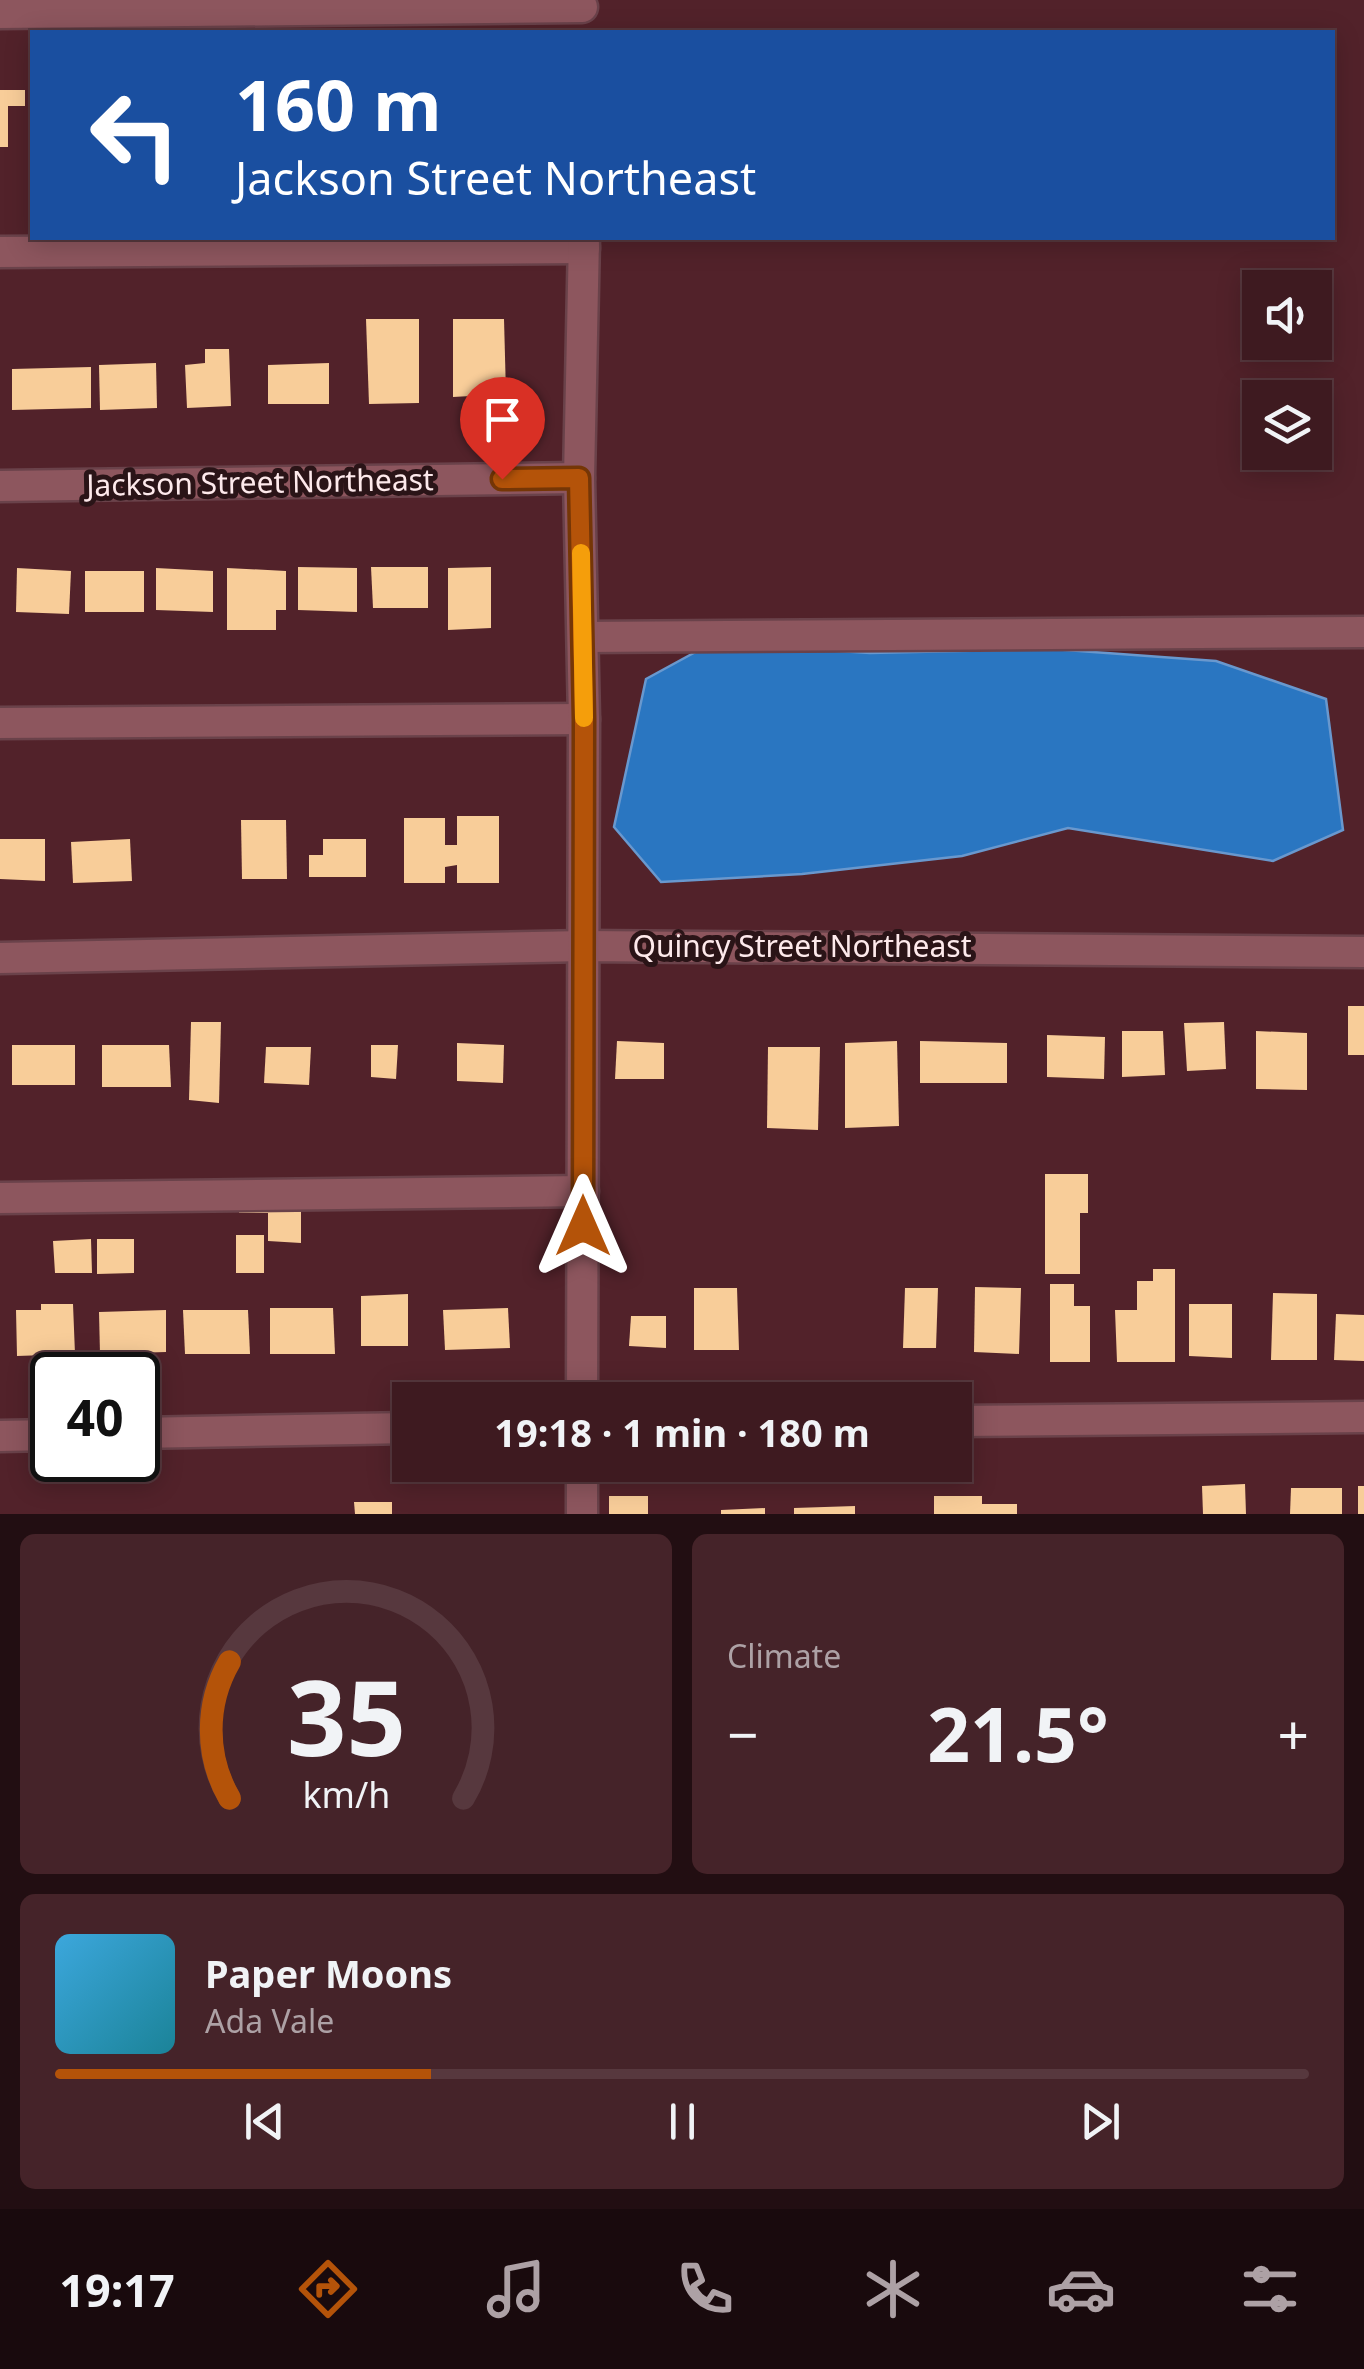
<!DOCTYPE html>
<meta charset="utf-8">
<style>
body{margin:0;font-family:"Noto Sans",sans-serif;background:#452329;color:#f1f3f6;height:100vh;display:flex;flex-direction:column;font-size:38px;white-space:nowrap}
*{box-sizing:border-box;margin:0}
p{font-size:32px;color:#ada1a5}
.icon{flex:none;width:55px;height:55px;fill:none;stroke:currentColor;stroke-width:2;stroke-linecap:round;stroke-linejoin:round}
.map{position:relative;height:1514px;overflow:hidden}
.panel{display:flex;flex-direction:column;gap:20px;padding:20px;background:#220e12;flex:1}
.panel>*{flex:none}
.hud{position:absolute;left:30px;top:30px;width:1305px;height:210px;border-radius:0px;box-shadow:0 5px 25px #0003,0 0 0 2px #57383e;background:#1a4fa0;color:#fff;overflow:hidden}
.fabs{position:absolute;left:1242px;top:270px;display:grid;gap:20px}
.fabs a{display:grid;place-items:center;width:90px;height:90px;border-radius:0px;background:#3e1a20;box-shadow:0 5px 25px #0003,0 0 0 2px #57383e;font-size:50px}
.speed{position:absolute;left:30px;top:1352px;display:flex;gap:20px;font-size:50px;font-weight:700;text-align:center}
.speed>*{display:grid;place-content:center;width:130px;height:130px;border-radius:50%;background:#3e1a20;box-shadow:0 5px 25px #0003,0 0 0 2px #57383e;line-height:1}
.speed .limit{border:5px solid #111;border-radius:15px;background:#fff;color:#111}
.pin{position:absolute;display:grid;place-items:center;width:85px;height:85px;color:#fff;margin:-102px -42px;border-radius:50% 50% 50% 0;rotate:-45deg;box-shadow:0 0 10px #0007}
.pin .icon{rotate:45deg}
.me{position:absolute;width:110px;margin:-55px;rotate:0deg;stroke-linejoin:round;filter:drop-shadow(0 0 8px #0008)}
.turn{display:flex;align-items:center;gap:35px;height:210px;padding:0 40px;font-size:45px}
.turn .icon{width:130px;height:130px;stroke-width:2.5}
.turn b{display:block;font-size:70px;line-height:85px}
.big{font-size:75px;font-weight:700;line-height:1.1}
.panel .widget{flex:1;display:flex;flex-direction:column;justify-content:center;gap:15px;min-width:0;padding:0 35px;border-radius:15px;background:#452329}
.panel .dial{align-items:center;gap:0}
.dial svg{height:260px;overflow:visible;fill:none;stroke:#57383e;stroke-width:7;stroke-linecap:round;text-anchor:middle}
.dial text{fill:#f1f3f6;stroke:none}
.song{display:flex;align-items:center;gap:30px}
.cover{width:120px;height:120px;border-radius:15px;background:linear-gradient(135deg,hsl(200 70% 55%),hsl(190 70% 35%))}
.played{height:10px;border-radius:5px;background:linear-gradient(90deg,#b45309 30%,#57383e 30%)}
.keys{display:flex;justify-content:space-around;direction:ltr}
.heat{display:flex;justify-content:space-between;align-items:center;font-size:55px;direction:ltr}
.panel .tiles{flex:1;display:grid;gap:20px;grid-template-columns:1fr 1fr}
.widget:last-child{grid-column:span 2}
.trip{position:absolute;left:392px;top:1382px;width:580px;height:100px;border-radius:0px;background:#3e1a20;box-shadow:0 5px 25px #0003,0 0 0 2px #57383e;font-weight:700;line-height:100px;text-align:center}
.tab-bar{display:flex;height:160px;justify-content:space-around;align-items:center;background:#190a0d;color:#ada1a5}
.tab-bar .icon{width:70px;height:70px}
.tab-bar .current{color:#b45309}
.tab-bar b{font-size:45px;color:#f1f3f6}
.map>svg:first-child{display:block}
.water{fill:#2a76c1;stroke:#6998ce;stroke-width:2.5}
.building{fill:#f8cd99}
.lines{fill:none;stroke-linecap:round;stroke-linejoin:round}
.minor-casing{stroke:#6a424a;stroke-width:35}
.minor{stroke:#8d565e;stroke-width:30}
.route-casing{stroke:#753606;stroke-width:25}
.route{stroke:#b45309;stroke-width:18}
.slow{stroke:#f59e0b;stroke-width:18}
.labels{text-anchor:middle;stroke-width:10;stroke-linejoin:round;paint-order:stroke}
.street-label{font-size:30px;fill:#fde9eb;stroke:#2a1417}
</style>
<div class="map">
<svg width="1364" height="1514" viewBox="0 0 1364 1514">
<rect width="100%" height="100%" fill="#52222a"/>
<path class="water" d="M712,643L870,653L1052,649L1216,661L1326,699L1343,830L1273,861L1068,828L962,856L802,874L661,882L614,827L646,679Z"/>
<g class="building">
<path d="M0,90H25V106H8V147H0Z"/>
<path d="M366,319H419V403L369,404Z"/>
<path d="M453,319H504L506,394L453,397Z"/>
<path d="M205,349H229L231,406L187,408L185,365L205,363Z"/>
<path d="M156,363L157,408L100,410L99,365Z"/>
<path d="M329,363V404H268V365Z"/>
<path d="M91,367V408L12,410V369Z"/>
<path d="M298,567L357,568V612L298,610Z"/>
<path d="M371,567H428V608H373Z"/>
<path d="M491,567V628L448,630V568Z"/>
<path d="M17,568L71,571L69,614L16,612Z"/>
<path d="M156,568L213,571V612L156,610Z"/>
<path d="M227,568L286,571V610H276V630H227Z"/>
<rect x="85" y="571" width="59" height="41"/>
<path d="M457,816H499V883H457V865L445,867V883H404V818H445V845H457Z"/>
<path d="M241,820H286L287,879H242Z"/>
<path d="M0,839H45V881L0,879Z"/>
<path d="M130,839L132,881L73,883L71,842Z"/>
<path d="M323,839H366V877H309V855H323Z"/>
<rect x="1348" y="1006" width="16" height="49"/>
<path d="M191,1022H221L219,1103L189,1100Z"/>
<path d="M1224,1022L1226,1069L1187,1071L1184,1023Z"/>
<path d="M1122,1031H1163L1165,1075L1122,1077Z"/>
<path d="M1256,1031L1307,1033V1090L1256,1089Z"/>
<path d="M1047,1035L1105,1037L1104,1079L1047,1077Z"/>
<path d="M617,1041L664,1043V1079H615Z"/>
<path d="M897,1041L899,1126L845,1128V1043Z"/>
<path d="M920,1041L1007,1043V1083H920Z"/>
<path d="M457,1043L504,1045L503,1083L457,1081Z"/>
<rect x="12" y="1045" width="63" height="40"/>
<path d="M102,1045H169L171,1087H102Z"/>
<path d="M371,1045H398L396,1079L371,1077Z"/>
<path d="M266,1047H311L309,1085L264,1083Z"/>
<path d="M768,1047H820L818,1130L767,1128Z"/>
<path d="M1045,1174H1088V1213H1080V1274H1045Z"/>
<path d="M239,1207L301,1209V1243L268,1241V1213H239Z"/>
<rect x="236" y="1235" width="28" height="38"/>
<path d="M91,1239L92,1273H55L53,1241Z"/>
<path d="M97,1239H134V1273L97,1274Z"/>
<path d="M1153,1269H1175V1362H1117L1115,1310H1137V1281H1153Z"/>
<path d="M1050,1284H1074V1306H1090V1362H1050Z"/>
<path d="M975,1287L1021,1288L1019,1354L974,1352Z"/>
<path d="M694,1288H737L739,1350H694Z"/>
<path d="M905,1288H938L936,1348H903Z"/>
<path d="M1273,1293L1317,1294V1360H1271Z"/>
<path d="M408,1294V1346H361V1296Z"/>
<path d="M41,1304H73L75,1354L17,1356L16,1310H41Z"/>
<path d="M1189,1304H1232V1358L1189,1356Z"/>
<path d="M270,1308H333L335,1354H270Z"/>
<path d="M508,1308L510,1348L445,1350L443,1310Z"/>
<path d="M166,1310V1352L100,1354L99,1312Z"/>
<path d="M183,1310H248L250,1354H185Z"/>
<path d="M1336,1314L1364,1315V1361L1334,1360Z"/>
<path d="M631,1316H666V1348L629,1346Z"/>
<path d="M1245,1484L1246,1514H1203L1202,1486Z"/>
<rect x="1358" y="1486" width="6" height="28"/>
<path d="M1291,1488H1342V1514H1290Z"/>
<rect x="609" y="1496" width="39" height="18"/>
<path d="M934,1496H982V1504H1017V1514H934Z"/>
<path d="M354,1502H392V1514H355Z"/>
<path d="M855,1506V1514H794V1508Z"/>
<path d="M765,1508V1514H721V1510Z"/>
</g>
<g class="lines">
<g class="minor-casing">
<g id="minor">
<path d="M0,13L582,7"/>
<path d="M0,252L584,248"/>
<path d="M0,486L579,478"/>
<path d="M583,637L1364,632"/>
<path d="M0,723L584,719"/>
<path d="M0,958L584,946L1364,952"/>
<path d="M0,1198L583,1191"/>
<path d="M582,1400L584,719L579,478L584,238"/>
<path d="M955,1421L1364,1417"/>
<path d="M138,1433L410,1428"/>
<path d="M0,1436L52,1435"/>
<path d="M582,1514V1465"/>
</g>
</g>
<use href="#minor" class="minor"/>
</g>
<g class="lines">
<g class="route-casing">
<path id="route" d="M502,479L579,478L584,719L583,1226"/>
</g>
<use href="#route" class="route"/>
<path class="slow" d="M581,553L584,718"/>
</g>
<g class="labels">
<g class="street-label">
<text transform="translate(260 483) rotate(-1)" y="10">Jackson Street Northeast</text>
<text x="802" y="957">Quincy Street Northeast</text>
</g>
</g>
</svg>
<div class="fabs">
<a><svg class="icon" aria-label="sound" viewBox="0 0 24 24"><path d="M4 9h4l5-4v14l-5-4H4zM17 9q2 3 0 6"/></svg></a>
<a><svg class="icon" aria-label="layers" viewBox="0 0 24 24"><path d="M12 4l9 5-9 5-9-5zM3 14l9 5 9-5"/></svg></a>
</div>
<div class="speed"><div class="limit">40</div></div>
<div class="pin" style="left:502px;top:479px;background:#d93025"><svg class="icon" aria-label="arrive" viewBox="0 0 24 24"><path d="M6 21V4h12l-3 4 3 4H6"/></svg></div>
<svg class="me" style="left:583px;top:1226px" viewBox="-20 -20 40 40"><path d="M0-17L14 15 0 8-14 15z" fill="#b45309" stroke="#fff" stroke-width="4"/></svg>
<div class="trip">19:18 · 1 min · 180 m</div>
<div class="hud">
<div class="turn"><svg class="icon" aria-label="left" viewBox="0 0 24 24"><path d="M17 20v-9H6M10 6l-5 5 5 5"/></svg><div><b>160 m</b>Jackson Street Northeast</div></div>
</div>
</div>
<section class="panel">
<div class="tiles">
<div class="widget dial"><svg viewBox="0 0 100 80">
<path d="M14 69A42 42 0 1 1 86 69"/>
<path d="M14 69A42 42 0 0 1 14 27" stroke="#b45309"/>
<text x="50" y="56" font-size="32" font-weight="700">35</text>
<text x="50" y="72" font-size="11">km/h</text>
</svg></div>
<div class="widget"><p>Climate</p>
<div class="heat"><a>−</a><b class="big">21.5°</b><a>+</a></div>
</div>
<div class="widget">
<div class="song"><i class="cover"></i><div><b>Paper Moons</b><p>Ada Vale</p></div></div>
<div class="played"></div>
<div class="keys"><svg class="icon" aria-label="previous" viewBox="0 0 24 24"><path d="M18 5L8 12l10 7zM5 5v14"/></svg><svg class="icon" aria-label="pause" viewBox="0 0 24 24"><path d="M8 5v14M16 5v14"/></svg><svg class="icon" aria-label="next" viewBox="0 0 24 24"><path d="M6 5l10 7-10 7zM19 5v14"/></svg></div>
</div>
</div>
</section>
<nav class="tab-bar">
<b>19:17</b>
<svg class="icon current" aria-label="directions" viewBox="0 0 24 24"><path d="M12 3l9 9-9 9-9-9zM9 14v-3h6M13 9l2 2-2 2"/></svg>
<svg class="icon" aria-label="music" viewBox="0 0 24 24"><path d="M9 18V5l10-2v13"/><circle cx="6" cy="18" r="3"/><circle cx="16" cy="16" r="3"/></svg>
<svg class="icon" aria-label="phone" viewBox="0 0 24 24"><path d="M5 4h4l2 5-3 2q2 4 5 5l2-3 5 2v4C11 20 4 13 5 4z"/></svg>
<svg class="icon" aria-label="climate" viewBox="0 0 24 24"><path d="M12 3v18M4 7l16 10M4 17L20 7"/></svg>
<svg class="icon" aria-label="car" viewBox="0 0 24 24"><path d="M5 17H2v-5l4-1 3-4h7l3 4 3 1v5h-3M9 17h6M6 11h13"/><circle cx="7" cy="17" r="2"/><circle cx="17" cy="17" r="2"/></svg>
<svg class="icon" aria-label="filters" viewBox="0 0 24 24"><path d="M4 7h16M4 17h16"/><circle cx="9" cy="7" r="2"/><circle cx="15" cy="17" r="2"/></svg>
</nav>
